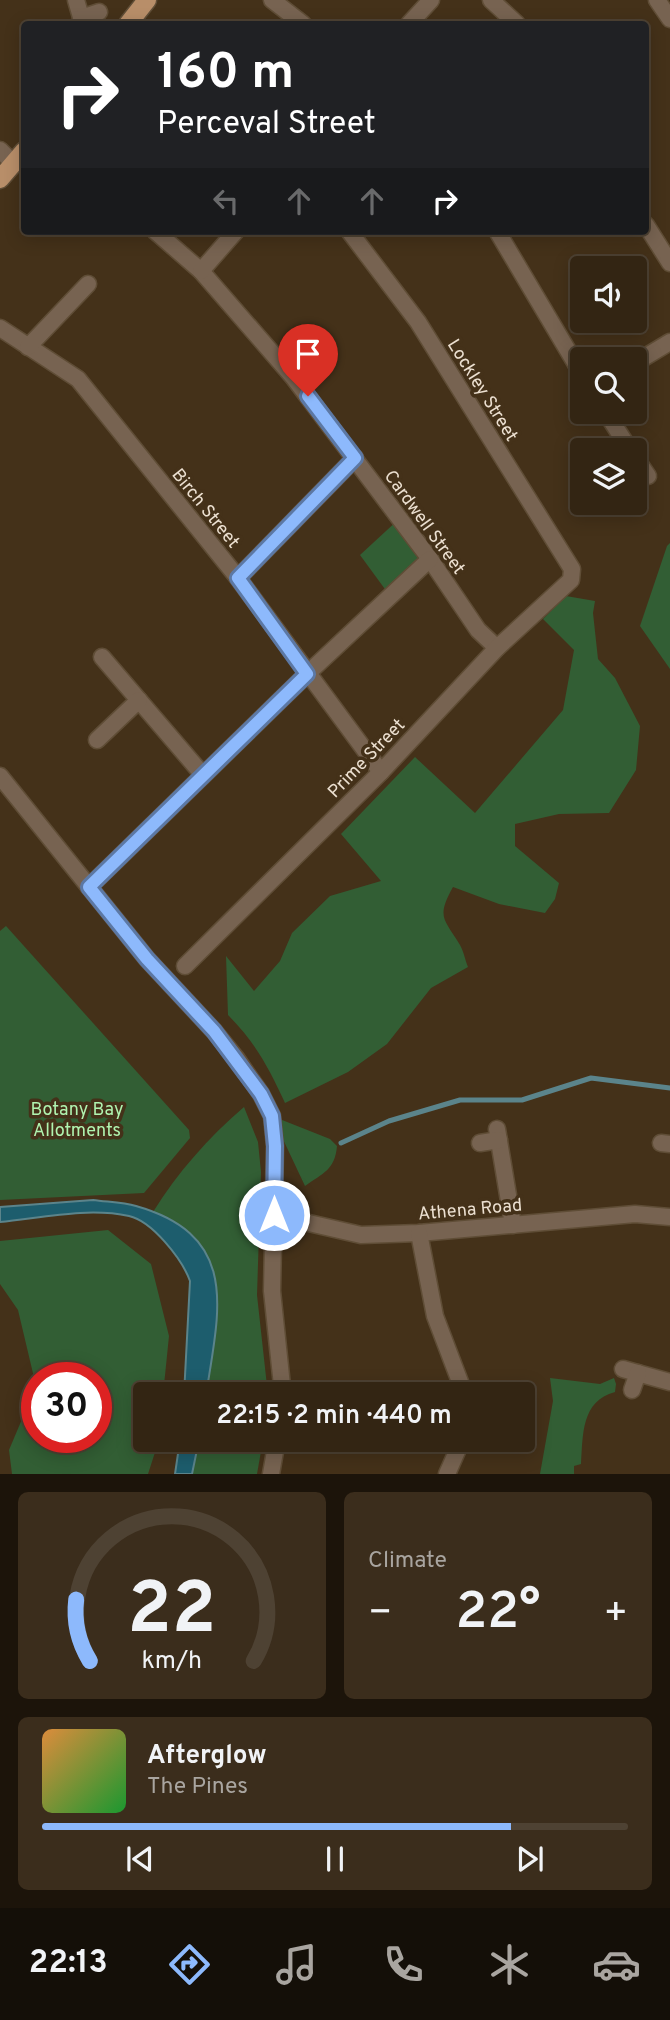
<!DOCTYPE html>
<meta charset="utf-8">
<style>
body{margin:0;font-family:Overpass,sans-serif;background:#3b2d1c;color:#f1f3f6;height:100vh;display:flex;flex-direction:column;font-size:26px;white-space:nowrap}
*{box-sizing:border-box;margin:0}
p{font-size:23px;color:#a9a5a0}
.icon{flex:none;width:38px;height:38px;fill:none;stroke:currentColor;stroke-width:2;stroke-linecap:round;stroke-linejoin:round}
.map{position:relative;height:1474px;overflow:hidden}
.drawer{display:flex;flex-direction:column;gap:18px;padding:18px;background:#1c140a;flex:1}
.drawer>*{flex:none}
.hud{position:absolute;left:21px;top:21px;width:628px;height:214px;border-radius:7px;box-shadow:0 4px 18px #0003,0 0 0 2px #4e4233;background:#202124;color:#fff;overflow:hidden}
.tools{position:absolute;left:570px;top:256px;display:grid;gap:14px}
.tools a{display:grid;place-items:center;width:77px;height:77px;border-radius:7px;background:#332513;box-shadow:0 4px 18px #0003,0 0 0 2px #4e4233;font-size:35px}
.speed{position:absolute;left:21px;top:1362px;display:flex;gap:14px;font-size:35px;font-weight:700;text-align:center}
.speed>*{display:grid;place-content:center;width:91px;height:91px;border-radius:50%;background:#332513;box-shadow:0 4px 18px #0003,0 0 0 2px #4e4233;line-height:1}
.speed .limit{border:10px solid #d22;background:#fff;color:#111}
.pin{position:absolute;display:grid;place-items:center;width:60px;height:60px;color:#fff;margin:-72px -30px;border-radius:50% 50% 50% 0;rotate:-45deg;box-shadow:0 0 7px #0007}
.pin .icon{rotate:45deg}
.me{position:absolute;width:77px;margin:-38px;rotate:0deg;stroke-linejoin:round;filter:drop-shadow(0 0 5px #0008)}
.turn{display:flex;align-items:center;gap:24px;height:147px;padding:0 21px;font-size:32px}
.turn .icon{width:91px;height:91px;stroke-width:2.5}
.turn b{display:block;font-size:49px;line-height:60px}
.lanes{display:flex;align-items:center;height:66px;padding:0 21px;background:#0003;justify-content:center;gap:35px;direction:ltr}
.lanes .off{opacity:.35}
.big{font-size:52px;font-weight:600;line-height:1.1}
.drawer .widget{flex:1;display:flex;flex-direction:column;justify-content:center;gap:10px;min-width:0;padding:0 24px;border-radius:10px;background:#3b2d1c}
.drawer .dial{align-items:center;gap:0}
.dial svg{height:182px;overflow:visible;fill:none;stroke:#4e4233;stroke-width:7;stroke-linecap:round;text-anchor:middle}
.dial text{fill:#f1f3f6;stroke:none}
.song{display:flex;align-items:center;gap:21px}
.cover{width:84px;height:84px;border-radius:10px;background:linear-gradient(135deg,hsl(30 70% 55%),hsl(130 70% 35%))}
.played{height:7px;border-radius:4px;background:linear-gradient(90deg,#8db9fc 80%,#4e4233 80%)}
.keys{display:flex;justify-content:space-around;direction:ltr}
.heat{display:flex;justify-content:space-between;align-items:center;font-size:38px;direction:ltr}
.drawer .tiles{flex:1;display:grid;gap:18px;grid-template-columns:1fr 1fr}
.widget:last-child{grid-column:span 2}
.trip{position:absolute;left:133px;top:1382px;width:402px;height:70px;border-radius:7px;background:#332513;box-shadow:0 4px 18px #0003,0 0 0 2px #4e4233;font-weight:600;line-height:70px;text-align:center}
.menu{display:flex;height:112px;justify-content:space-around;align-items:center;background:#140f08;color:#a9a5a0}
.menu .icon{width:49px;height:49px}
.menu .selected{color:#8db9fc}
.menu b{font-size:32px;color:#f1f3f6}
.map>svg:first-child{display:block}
.green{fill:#325e34;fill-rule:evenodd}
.water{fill:#1d5d6d;stroke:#5b848b;stroke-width:2}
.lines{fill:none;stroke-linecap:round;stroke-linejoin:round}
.stream{stroke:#5b848b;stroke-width:5}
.street-casing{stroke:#5f4d36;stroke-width:19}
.primary-casing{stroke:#5f4d36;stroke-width:21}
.street{stroke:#776351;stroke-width:16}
.primary{stroke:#b88e69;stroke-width:18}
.route-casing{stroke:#5c78a4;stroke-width:18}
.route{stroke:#8db9fc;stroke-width:12}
.labels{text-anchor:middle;stroke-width:7;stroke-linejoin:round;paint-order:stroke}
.street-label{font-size:18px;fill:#ece0d1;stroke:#443119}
.park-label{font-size:18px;fill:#b0f4b0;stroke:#443119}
</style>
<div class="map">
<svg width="670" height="1474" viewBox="0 0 670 1474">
<rect width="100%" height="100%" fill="#443119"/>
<g class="green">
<path d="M399,519L430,559L390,596L360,555Z"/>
<path d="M670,543V669L640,626L667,546Z"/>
<path d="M566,596L595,601L593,613L598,659L615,678L640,726L636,770L609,813L559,814L515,824V846L559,883L555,899L545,913L499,904L453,887C436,918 444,918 460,945C464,952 465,960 468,967L431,988L387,1044L348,1072L285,1103C269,1068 255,1042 228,1015L226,956L254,991L280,961L292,933L330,896L381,881L341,834L415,757L475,813L563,710L574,650L543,619Z"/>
<path d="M6,926L189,1130L190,1138L144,1193L0,1200V931Z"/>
<path d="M244,1107L258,1142L261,1172L257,1295L268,1395H206L216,1329L218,1296L153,1212C178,1172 208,1138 244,1107Z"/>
<path d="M272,1116L330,1139L337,1146C335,1170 323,1173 305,1186Z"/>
<path d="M108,1230L151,1264L169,1336L163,1395H145V1440H159L148,1474H12L9,1450L36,1386L18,1310L0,1284V1241ZM37,1377H96V1437H37Z"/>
<path d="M550,1378L600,1384L614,1378L616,1384L615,1392C581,1401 583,1435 581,1464L574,1466V1474H540L553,1401Z"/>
<path d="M199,1440H263L257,1474H192Z"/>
</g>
<g class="water">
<path d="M93,1200C107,1202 123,1202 136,1206C241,1236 219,1310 206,1395H184L190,1281C182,1259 152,1221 129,1216C87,1207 41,1218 0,1222V1207Z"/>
<path d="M180,1440H199L192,1474H175Z"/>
</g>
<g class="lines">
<path class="stream" d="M341,1143L389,1121L460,1100H522L591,1078L670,1088"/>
<g class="street-casing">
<g id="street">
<path d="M76,0L83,24"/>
<path d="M272,0L303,24"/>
<path d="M491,0L517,24"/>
<path d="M657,0L670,19"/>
<path d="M81,18L99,12"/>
<path d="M409,24L431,0"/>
<path d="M0,150L14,164"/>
<path d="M646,225L670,263"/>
<path d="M155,231L201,271L293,377L430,559L478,630L497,648"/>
<path d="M497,231L583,376"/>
<path d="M201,271L236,231"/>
<path d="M0,328L78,379L238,578L381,772"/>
<path d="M28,347L88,284"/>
<path d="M635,363L670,342"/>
<path d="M605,411L630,450"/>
<path d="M635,457L648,476"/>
<path d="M238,578L355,458"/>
<path d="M102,657L203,775"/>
<path d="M97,740L139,700"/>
<path d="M0,776L147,959L214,1031L236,1058L261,1094L272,1116L275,1146L272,1291L283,1395"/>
<path d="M89,887L307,674L430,559"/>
<path d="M185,966L381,772L497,648L571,580L572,569L418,322L349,231"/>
<path d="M497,1129L513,1225"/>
<path d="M480,1143L499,1140"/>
<path d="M661,1143L670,1144"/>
<path d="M274,1215L361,1235L419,1233L635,1214L670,1217"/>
<path d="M419,1233L435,1316L465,1395"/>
<path d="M623,1369L670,1382"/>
<path d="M632,1390L638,1373"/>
<path d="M271,1474L277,1440"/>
<path d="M447,1474L462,1440"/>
</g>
</g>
<g class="primary-casing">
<g id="primary">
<path d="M128,24L147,0"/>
<path d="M0,179L24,151"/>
</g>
</g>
<use href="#street" class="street"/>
<use href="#primary" class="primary"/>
</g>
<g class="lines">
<g class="route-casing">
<path id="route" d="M274,1215L275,1146L272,1116L261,1094L214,1031L147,959L89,887L307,674L238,578L355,458L308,396"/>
</g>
<use href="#route" class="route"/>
</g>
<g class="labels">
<g class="street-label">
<text transform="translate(483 390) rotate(58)" y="6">Lockley Street</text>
<text transform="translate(206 508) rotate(51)" y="6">Birch Street</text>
<text transform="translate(425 522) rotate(54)" y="6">Cardwell Street</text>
<text transform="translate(366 758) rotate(-46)" y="6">Prime Street</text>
<text transform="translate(470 1209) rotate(-5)" y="6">Athena Road</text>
</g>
<g class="park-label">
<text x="77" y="1115">Botany Bay<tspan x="77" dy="21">Allotments</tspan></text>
</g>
</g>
</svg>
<div class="tools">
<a><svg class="icon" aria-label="sound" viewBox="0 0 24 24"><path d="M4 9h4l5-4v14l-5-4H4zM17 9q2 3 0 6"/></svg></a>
<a><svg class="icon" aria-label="search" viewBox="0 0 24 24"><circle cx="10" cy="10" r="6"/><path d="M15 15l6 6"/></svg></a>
<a><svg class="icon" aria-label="layers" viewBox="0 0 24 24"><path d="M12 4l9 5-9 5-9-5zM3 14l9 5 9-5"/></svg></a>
</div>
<div class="speed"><div class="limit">30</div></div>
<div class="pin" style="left:308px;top:396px;background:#d93025"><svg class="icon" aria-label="arrive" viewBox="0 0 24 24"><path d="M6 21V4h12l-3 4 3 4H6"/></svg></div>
<svg class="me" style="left:274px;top:1215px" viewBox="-20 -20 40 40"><circle r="17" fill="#8db9fc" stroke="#fff" stroke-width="3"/><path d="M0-11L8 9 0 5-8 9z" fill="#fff"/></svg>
<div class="trip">22:15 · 2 min · 440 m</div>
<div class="hud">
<div class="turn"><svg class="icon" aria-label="right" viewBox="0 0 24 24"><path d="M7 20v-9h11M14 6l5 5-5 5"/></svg><div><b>160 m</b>Perceval Street</div></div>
<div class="lanes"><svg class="icon off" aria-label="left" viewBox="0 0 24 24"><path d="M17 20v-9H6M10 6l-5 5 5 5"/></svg><svg class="icon off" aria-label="ahead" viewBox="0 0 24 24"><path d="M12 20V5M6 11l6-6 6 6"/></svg><svg class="icon off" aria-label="ahead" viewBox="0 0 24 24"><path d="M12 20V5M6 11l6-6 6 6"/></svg><svg class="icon" aria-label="right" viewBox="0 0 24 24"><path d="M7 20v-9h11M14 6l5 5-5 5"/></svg></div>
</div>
</div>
<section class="drawer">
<div class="tiles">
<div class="widget dial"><svg viewBox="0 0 100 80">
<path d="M14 69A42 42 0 1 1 86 69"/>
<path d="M14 69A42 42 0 0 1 8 42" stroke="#8db9fc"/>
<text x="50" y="56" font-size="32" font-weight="700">22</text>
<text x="50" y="72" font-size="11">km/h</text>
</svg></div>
<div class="widget"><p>Climate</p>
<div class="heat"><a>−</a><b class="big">22°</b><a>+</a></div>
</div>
<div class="widget">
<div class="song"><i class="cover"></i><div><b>Afterglow</b><p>The Pines</p></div></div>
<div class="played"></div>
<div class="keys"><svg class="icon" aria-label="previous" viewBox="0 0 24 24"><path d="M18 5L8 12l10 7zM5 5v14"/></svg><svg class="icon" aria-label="pause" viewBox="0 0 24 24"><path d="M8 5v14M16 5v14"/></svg><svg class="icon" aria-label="next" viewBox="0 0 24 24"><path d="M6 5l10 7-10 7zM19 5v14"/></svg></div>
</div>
</div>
</section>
<nav class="menu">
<b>22:13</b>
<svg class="icon selected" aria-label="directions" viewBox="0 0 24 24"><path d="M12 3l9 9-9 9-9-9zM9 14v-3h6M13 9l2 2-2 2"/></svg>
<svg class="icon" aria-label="music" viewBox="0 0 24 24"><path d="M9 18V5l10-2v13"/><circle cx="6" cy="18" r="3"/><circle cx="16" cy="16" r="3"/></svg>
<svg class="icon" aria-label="phone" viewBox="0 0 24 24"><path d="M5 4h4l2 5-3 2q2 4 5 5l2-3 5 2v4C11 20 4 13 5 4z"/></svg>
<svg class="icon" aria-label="climate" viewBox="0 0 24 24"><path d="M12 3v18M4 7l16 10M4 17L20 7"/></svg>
<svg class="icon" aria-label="car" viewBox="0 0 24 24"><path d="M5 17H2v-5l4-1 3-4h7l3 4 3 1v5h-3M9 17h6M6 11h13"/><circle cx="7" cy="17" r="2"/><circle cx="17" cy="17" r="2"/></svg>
</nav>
